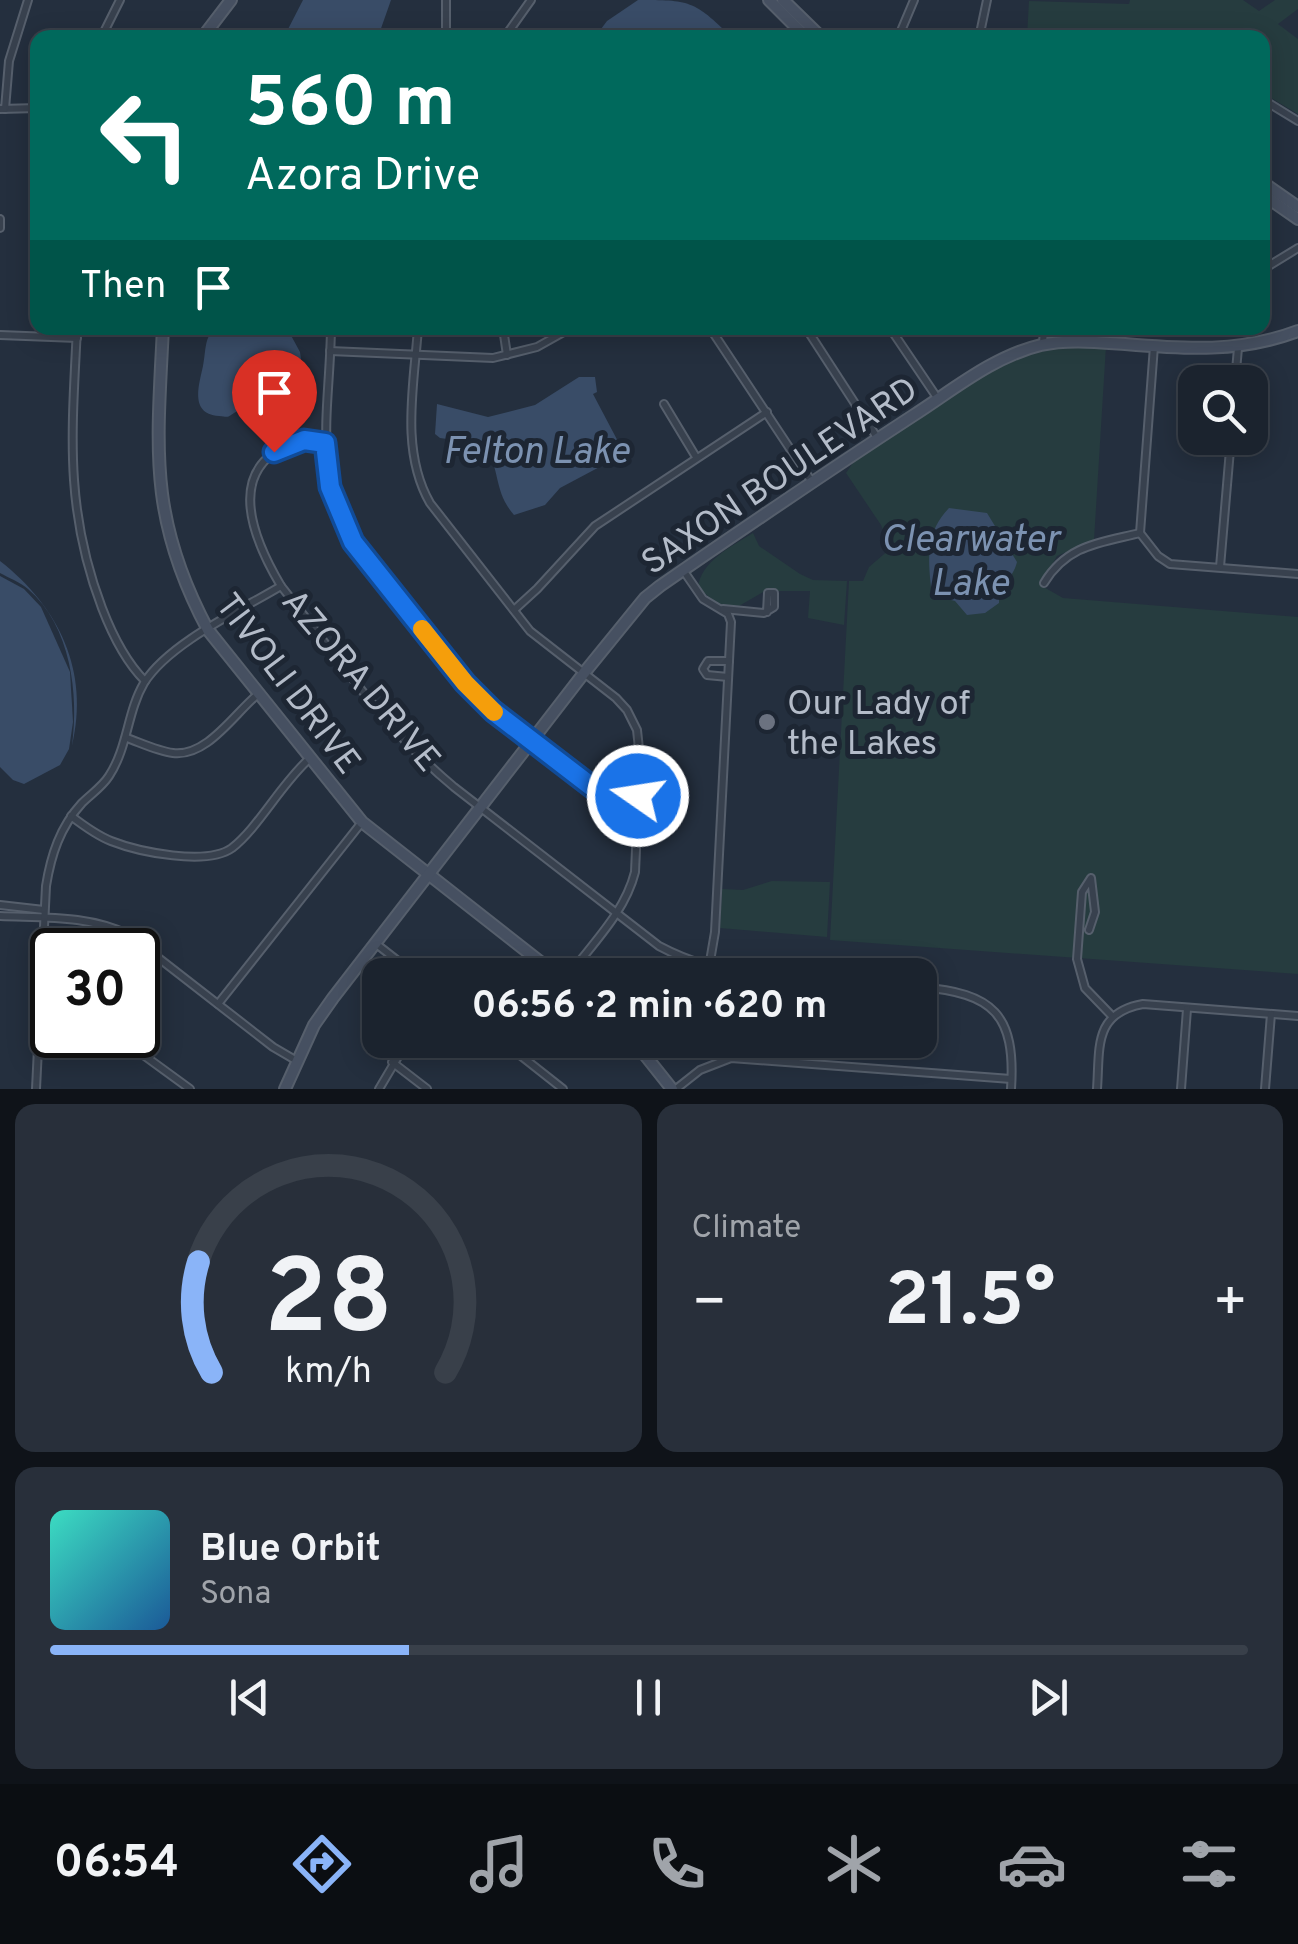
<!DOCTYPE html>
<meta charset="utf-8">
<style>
body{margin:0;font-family:Overpass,sans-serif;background:#282f3a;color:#f1f3f6;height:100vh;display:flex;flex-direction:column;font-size:38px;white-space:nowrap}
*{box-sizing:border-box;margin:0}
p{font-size:32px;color:#a0a4aa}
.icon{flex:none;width:55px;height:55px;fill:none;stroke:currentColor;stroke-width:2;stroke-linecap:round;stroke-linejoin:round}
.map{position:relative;height:1089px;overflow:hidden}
.details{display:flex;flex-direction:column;gap:15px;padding:15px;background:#0f1319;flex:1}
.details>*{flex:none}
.top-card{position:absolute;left:30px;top:30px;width:1240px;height:305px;border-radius:20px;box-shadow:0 5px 25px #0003,0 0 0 2px #39404a;background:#00695c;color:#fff;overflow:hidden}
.controls{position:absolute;left:1178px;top:365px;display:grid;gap:20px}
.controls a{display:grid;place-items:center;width:90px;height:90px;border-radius:20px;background:#1b232e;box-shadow:0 5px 25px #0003,0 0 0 2px #39404a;font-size:50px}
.speed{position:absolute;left:30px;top:928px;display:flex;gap:20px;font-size:50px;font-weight:700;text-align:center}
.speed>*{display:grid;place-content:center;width:130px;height:130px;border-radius:50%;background:#1b232e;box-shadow:0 5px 25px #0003,0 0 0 2px #39404a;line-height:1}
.speed .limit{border:5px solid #111;border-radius:15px;background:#fff;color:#111}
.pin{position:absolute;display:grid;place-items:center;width:85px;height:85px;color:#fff;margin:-102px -42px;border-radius:50% 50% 50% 0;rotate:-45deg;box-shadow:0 0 10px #0007}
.pin .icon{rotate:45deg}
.me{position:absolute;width:110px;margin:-55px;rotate:283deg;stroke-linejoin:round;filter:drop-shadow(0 0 8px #0008)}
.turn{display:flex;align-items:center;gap:35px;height:210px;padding:0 50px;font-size:45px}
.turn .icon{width:130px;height:130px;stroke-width:2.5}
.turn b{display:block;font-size:70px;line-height:85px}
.then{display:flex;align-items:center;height:95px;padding:0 50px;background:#0003;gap:20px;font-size:38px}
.big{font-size:75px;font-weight:700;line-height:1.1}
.details .card{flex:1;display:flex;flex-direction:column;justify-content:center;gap:15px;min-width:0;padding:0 35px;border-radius:20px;background:#282f3a}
.details .dial{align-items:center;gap:0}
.dial svg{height:260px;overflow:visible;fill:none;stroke:#39404a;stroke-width:7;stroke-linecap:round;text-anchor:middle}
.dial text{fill:#f1f3f6;stroke:none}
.song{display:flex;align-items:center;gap:30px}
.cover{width:120px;height:120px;border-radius:15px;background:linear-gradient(135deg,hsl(170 70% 55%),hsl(210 70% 35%))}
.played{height:10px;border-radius:5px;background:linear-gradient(90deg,#8ab4f8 30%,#39404a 30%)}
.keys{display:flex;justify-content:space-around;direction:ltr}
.heat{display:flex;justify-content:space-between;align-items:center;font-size:55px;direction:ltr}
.details .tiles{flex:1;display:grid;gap:15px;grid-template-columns:1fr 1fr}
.card:last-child{grid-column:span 2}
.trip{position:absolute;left:362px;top:958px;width:575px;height:100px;border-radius:20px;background:#1b232e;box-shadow:0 5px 25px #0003,0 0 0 2px #39404a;font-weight:700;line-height:100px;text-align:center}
.dock{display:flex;height:160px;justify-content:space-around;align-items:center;background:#0b0e12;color:#a0a4aa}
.dock .icon{width:70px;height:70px}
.dock .selected{color:#8ab4f8}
.dock b{font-size:45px;color:#f1f3f6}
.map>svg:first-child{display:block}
.green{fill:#263c3f}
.water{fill:#394c67}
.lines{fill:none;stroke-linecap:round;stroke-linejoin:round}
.street-casing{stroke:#565f6c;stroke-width:10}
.secondary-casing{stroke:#565f6c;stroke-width:14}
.street{stroke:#38414e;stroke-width:6}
.secondary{stroke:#465061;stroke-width:10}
.route-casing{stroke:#114b97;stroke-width:25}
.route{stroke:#1a73e8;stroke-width:18}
.slow{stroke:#f59e0b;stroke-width:18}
.worship-dot{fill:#6b7280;stroke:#1d2633;stroke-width:4}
.labels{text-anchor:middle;stroke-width:10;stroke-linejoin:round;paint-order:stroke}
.street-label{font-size:35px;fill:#b4bcc9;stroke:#1d2633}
.poi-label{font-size:35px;fill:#b4bcc9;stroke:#1d2633;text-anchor:start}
.water-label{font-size:38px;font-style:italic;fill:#7c92b1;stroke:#1d2633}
</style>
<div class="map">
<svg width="1298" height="1089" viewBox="0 0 1298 1089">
<rect width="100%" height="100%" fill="#242f3e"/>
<g class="green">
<path d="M1130,0H1243L1259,11L1275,0H1298V9L1278,24L1298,39V114L1263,93L1262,38L1027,37L1029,1L1129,4Z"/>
<path d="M1059,346H1106L1094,540L1057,556L1040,585L1063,598L1298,617V974L830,940L849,581H863L869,567L890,549L881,525L846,473L857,457L1014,357Z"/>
<path d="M753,533L759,546L800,574L813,580L847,581L844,625L808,618L810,591H765L739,606L718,604L698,588C700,562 732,546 753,533Z"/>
<path d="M772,881L830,882L827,937L720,928L722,889L743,890Z"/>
</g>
<g class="water">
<path d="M303,0H391L378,37H284Z"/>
<path d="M638,0C689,0 694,0 731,37H595L607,21Z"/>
<path d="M214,328H287L300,352L304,380L298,389L287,392L258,382C248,392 248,406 234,413C227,418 228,417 219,416C189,414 199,385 203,366C206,351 204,340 214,328Z"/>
<path d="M579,377H595L597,392L593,394L622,449L607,463L560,488L545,505L514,515C493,491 501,469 484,444L440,438L435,434L437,404L488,417L535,405Z"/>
<path d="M949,508L987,513L1017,562C1013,579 999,585 999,603L985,613L967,615L955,601L947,599L931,587C928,556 926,532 949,508Z"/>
<path d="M0,561C59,607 90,671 72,746C79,694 71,626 28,589C20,582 9,578 0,573Z"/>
<path d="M0,576L24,589L41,607L70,672L73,722L69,749L60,765L24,784L13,780L0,767Z"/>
</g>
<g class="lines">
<g class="street-casing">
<g id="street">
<path d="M446,0V38"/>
<path d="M101,38L120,0"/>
<path d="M504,38L531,0"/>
<path d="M898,38L914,0"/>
<path d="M979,38L987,0"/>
<path d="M1262,99L1298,121"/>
<path d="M0,109L38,108"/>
<path d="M5,109L9,61L28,0"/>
<path d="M0,219V228"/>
<path d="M1262,270L1298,248"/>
<path d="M77,328C72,431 64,508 102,608C112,634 125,661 145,681"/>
<path d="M331,328C330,408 312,466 353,542L465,683L493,711L597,789L638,796"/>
<path d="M418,328C414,385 400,451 430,503L530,631L616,698L627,710L637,730L640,758L635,872C625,912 593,943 569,975"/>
<path d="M503,328L507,355"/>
<path d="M710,328L812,482"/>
<path d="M806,328L878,439"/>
<path d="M890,328L938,399"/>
<path d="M0,335L77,338"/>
<path d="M1043,344L1044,328"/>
<path d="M330,351L493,358L537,347L571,328"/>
<path d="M1235,382L1238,348"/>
<path d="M664,404L696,457"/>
<path d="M325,443C305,440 289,441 272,454C229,487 259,549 281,586C335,654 386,731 454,787L659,946C691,963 723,972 759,975"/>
<path d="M1140,533L1154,346"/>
<path d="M1140,533L1158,556L1170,564L1298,574"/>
<path d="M1220,567L1231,438"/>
<path d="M683,570L703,599L728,614L731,622L715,932L709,967"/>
<path d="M1044,583C1067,545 1099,543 1140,533"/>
<path d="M723,609L764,613L774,607V593H768L767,612"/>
<path d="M514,610L537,589L595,526L767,412"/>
<path d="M728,677L707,675L703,669L708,661H729"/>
<path d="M127,738C141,743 158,751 173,753C207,757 234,714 257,695"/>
<path d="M71,816C84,826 96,835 111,841C139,852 207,866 232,848C258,828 281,784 309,759"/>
<path d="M0,905L44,910"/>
<path d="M0,916C43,918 89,915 129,935L273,1047L297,1061"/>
<path d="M1089,930L1095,912L1091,878L1082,892L1077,959L1085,988L1112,1016"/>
<path d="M375,943L416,975"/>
<path d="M920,987C993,993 1016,1014 1011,1089"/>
<path d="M218,1004L362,822"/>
<path d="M116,1035L190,1089"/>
<path d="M501,1040L563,1089"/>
<path d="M392,1062L427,1089"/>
<path d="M36,1089L46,886C51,855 60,827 82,803C91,794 102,787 109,776C128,747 127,712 144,683C169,643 241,610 281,586"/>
<path d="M379,1089L408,1040"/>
<path d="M676,1089L700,1070L731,1058L1011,1079"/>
<path d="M1097,1089C1100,1048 1093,1013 1143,1004L1298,1016"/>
<path d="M1181,1089L1187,1009"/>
<path d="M1265,1089L1271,1014"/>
</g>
</g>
<g class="secondary-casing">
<g id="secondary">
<path d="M769,0L807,38"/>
<path d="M783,0L822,38"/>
<path d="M202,38L231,0"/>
<path d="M1262,182L1298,207"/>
<path d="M1262,194L1298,219"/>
<path d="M163,328C157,449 148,518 208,630L362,822L557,975"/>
<path d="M633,1040L672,1089"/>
<path d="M285,1089L314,1025L333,998L584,673L645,598L660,586C744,528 828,471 914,415C953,390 994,356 1041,345C1067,339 1097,342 1125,344C1185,349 1240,353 1298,331"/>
</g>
</g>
<use href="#street" class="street"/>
<use href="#secondary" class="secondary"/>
</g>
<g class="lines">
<g class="route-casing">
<path id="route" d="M274,452L304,440L325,443L330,487L353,542L465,683L493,711L596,790L638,796"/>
</g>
<use href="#route" class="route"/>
<path class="slow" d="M422,629L465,683L494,712"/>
</g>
<circle class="worship-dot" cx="767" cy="722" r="10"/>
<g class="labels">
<g class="street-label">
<text transform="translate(779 475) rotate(-34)" y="12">SAXON BOULEVARD</text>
<text transform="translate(362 680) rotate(50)" y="12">AZORA DRIVE</text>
<text transform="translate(289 683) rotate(53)" y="12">TIVOLI DRIVE</text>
</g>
<g class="poi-label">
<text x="787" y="714">Our Lady of<tspan x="787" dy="40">the Lakes</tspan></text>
</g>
<g class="water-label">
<text x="536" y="463">Felton Lake</text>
<text x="970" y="551">Clearwater<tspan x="970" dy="44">Lake</tspan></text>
</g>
</g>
</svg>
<div class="controls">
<a><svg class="icon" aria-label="search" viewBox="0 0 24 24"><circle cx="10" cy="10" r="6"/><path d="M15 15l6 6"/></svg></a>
</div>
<div class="speed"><div class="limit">30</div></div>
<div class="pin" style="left:274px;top:452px;background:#d93025"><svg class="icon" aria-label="arrive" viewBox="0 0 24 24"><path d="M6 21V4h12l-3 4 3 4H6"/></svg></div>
<svg class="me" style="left:638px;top:796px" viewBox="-20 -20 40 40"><circle r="17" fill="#1a73e8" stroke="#fff" stroke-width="3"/><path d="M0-11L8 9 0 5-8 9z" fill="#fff"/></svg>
<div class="trip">06:56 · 2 min · 620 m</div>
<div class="top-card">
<div class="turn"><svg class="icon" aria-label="left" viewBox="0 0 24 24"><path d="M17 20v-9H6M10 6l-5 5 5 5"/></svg><div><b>560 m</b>Azora Drive</div></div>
<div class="then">Then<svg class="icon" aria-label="arrive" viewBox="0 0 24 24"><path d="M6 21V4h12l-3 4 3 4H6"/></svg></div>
</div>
</div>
<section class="details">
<div class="tiles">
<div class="card dial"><svg viewBox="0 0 100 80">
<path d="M14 69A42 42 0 1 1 86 69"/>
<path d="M14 69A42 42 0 0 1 10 35" stroke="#8ab4f8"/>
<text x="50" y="56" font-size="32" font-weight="700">28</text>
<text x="50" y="72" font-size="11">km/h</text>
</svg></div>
<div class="card"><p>Climate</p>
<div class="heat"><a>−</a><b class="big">21.5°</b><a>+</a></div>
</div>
<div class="card">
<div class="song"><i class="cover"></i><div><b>Blue Orbit</b><p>Sona</p></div></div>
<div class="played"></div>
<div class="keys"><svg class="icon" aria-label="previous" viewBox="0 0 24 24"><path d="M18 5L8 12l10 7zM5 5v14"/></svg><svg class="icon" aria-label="pause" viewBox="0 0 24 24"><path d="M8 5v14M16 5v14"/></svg><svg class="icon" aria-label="next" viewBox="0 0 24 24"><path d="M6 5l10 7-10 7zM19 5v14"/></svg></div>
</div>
</div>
</section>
<nav class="dock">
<b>06:54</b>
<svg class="icon selected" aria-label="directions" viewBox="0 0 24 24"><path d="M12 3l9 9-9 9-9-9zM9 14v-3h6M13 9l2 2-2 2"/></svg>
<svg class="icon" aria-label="music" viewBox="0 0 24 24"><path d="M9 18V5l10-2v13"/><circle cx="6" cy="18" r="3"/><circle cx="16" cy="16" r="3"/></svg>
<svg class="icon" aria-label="phone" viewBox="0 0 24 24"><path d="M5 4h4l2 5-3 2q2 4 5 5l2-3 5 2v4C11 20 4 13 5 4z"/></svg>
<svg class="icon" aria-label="climate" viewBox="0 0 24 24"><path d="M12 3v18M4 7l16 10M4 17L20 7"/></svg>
<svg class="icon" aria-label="car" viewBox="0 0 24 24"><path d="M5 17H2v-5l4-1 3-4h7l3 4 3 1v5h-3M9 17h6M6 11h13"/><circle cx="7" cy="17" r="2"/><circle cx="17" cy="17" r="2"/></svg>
<svg class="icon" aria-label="filters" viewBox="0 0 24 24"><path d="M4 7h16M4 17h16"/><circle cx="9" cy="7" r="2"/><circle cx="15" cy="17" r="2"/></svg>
</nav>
